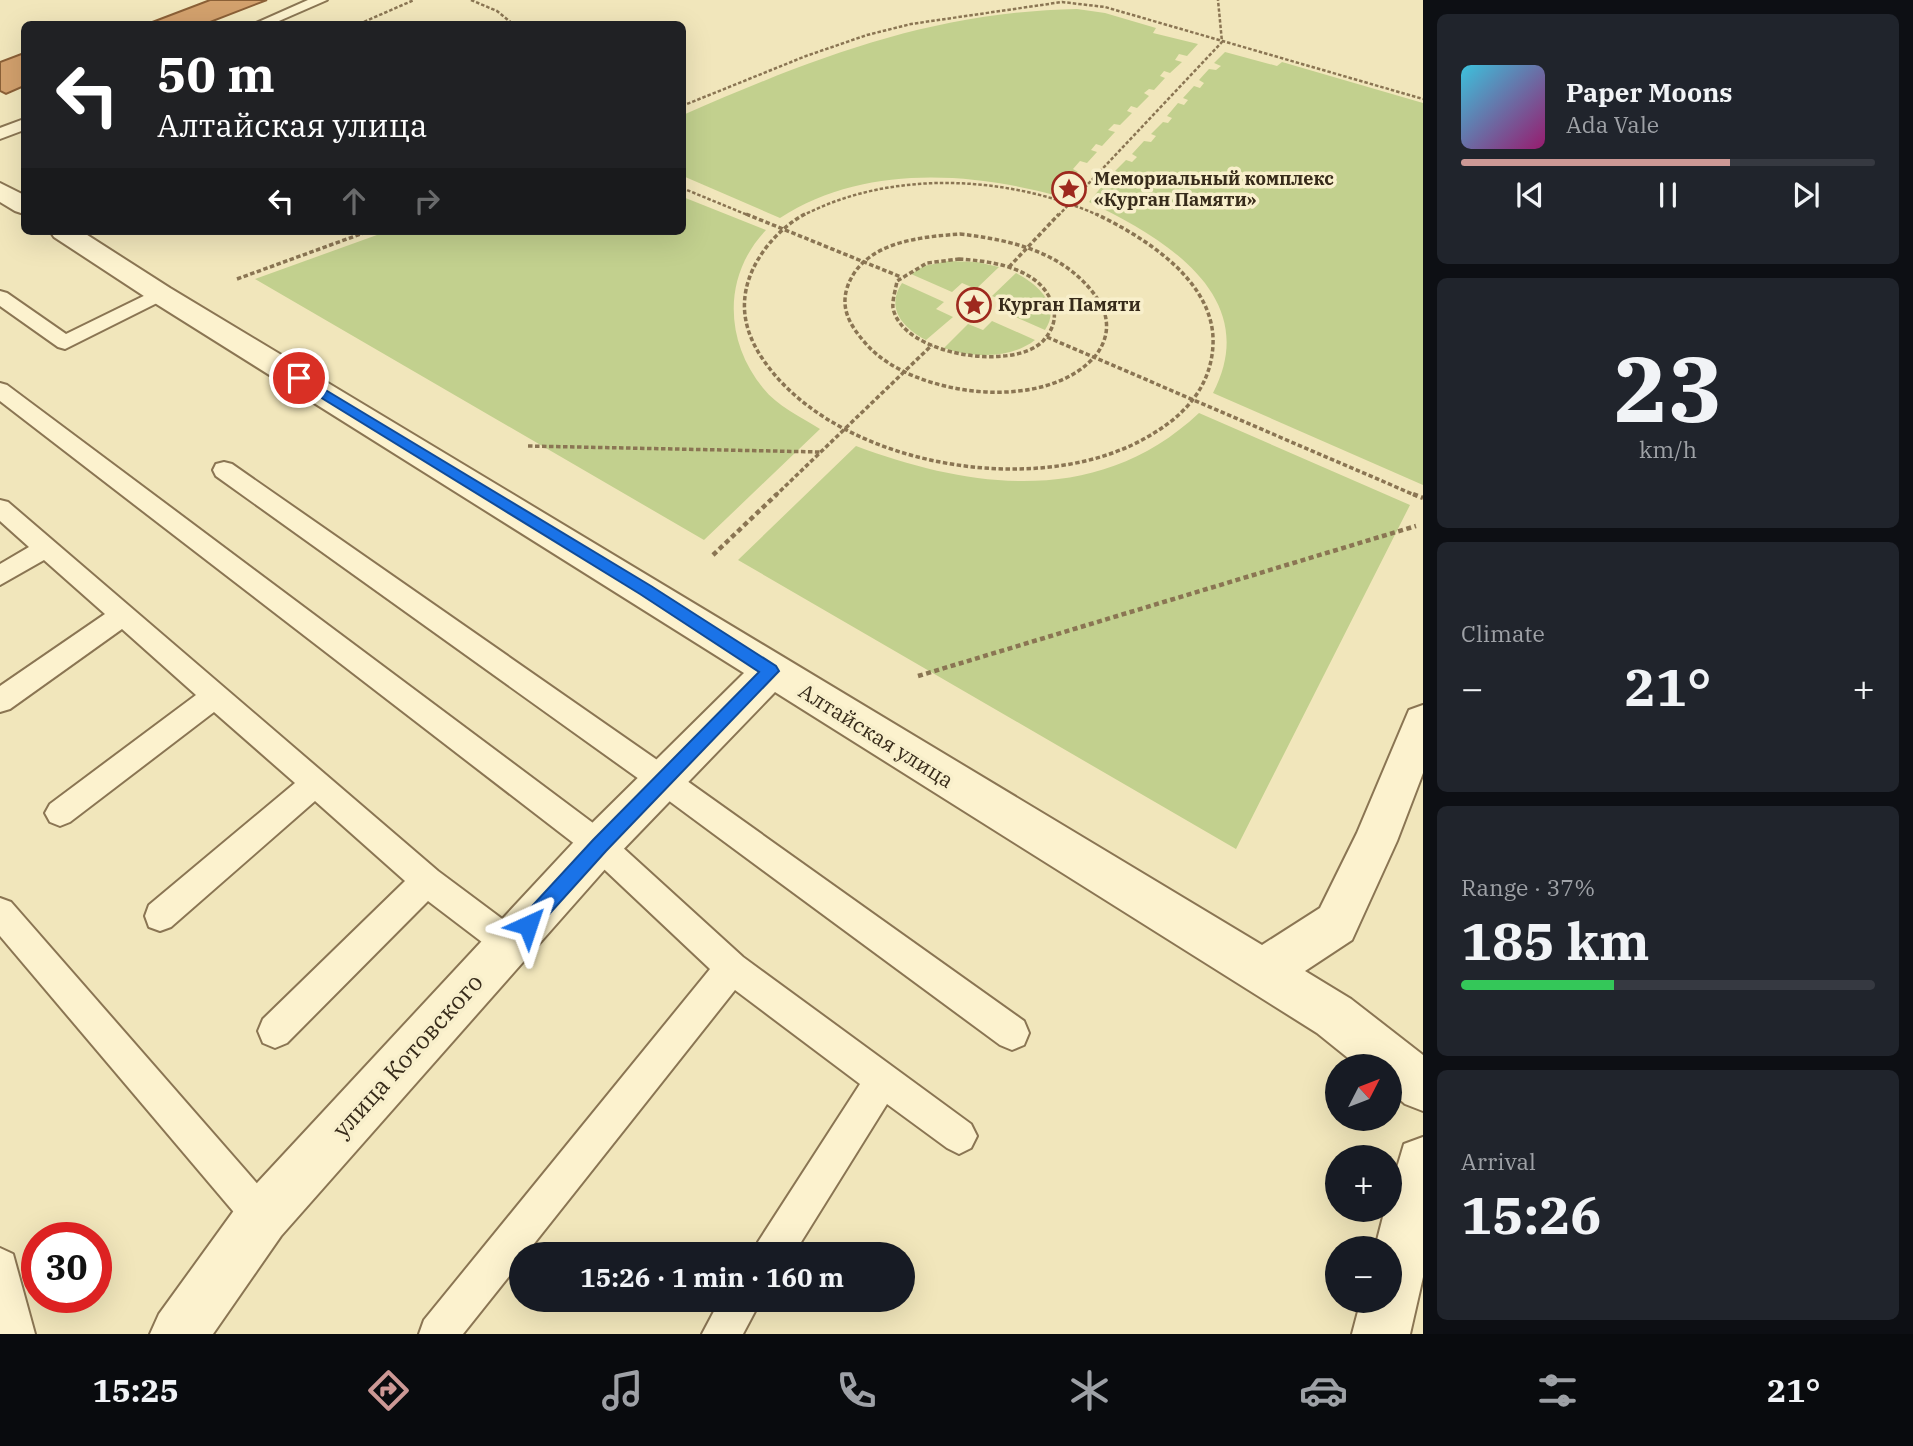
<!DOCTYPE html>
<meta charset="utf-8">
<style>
body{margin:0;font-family:"IBM Plex Serif",serif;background:#20242c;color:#f1f3f6;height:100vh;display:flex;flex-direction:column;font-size:26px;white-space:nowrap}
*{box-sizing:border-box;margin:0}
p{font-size:23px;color:#9ea1a6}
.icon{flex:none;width:38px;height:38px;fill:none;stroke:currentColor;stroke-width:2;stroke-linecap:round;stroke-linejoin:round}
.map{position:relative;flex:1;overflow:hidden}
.details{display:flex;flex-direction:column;gap:14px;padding:14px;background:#0d0f14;width:490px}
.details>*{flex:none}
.hud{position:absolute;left:21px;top:21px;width:665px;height:214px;border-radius:10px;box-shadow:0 7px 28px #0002;background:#202124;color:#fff;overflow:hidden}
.needle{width:46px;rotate:48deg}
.tools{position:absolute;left:1325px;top:1054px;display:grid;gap:14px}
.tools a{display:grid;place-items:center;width:77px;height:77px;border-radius:50%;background:#171b24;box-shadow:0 7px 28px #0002;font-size:35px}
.speed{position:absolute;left:21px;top:1222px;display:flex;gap:14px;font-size:35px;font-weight:700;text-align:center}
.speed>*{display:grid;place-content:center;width:91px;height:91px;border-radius:50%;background:#171b24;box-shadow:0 7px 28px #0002;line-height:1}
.speed .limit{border:10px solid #d22;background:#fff;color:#111}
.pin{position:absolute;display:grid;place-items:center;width:60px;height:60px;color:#fff;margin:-30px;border:4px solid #fff;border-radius:50%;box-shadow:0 2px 7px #0007}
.me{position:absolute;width:77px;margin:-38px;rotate:42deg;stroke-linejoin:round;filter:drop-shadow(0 0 5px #0008)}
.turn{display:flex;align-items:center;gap:24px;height:147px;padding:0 21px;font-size:32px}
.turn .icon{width:91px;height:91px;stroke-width:2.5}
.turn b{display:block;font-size:49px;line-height:60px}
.lanes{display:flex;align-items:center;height:66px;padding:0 21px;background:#0003;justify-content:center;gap:35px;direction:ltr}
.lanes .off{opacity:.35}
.big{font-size:52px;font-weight:700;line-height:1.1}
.details .card{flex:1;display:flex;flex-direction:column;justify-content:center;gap:10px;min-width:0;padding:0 24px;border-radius:10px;background:#20242c}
.details .dial{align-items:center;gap:0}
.dial b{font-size:91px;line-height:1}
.song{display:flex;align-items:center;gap:21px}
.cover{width:84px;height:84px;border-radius:10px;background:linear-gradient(135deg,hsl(190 70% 55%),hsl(320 70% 35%))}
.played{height:7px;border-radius:4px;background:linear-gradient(90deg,#cc9895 65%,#363941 65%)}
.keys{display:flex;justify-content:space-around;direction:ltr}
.heat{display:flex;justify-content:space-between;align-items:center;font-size:38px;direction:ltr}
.charge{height:10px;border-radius:5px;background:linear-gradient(90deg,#34c759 37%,#363941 0)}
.trip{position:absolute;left:509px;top:1242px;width:406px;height:70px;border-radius:35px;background:#171b24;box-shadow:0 7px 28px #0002;font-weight:700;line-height:70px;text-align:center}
.menu{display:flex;height:112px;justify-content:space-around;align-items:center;background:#090b0e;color:#9ea1a6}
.menu .icon{width:49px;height:49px}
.menu .current{color:#cc9895}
.menu b{font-size:32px;color:#f1f3f6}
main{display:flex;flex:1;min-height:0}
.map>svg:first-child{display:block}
.green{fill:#c2d08e}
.building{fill:#d3a16d;stroke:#8b6037;stroke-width:2}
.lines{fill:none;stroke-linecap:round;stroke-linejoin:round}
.lane-casing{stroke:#8a7553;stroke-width:4}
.street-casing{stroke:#8a7553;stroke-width:4}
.path-far2{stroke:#8a7553;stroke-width:2.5;stroke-dasharray:3.5 2;stroke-linecap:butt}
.path-far1{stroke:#8a7553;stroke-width:3.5;stroke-dasharray:4.5 2.5;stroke-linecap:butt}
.path{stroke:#8a7553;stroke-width:4.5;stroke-dasharray:5 3.5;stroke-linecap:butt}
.lane{fill:#fcf2ce;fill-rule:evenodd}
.street{fill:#fcf2ce;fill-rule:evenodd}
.route{fill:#1a73e8;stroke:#114b97;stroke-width:2}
.labels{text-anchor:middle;stroke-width:7;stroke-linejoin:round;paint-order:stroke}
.far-poi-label{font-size:18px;font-weight:bold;fill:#372b1a;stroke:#f8efcb;text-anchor:start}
.street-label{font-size:21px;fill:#372b1a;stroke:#f8efcb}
.near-street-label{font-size:24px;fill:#372b1a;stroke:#f8efcb}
</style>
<main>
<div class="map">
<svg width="1423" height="1334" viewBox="0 0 1423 1334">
<rect width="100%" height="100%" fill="#f1e6bb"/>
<g class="green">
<path d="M1077,9L1105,13L1156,28L1153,33L1198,44L1187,56L1179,54L1175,60L1182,62L1170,73L1164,71L1160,76L1165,78L1154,90L1149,89L1144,93L1149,96L1137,108L1131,106L1127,111L1132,113L1120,125L1114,124L1108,130L1115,132L1102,146L1096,144L1091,150L1097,152L1087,163L1080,161L1073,169L1078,172L1054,195C964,171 861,166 780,218L683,176V115C814,58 931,12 1077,9Z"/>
<path d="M1225,52L1277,66L1282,62L1423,103V485L1213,393C1263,297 1165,238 1089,202L1107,180L1115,182L1121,174L1115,171L1126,160L1132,162L1137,157L1132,154L1144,141L1151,142L1156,136L1151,134L1163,122L1168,123L1172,118L1167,116L1178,103L1184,105L1188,100L1183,98L1194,86L1200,88L1204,83L1199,80L1209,69L1216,70L1221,66L1214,63Z"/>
<path d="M683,197L766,230C723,275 724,340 763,388C777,406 801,417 820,429L704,540L255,279L388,231H682Z"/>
<path d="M948,261L977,262L999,267L976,289L962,283L952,292L911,274L924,266Z"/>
<path d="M1016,273C1037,284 1062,305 1045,330L1002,311L1010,303L992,296Z"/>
<path d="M902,283L944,302L936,309L953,317L926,340C903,328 885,308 902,283Z"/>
<path d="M992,321L1035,340C1011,359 972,358 944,348L968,324L983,330Z"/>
<path d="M1199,413L1410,505L1236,849L738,560L856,446C974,490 1100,506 1199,413Z"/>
</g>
<g class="building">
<path d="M210,0H267L205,24H147Z"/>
<path d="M24,53V86L6,94L0,91V62Z"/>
</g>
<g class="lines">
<g class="lane-casing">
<g id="lane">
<path d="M308,0H327L272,24H254Z"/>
<path d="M24,119V130L0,139V128Z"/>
<path d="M160,288L167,290L170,294L167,298L65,349L58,347L0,306V291L7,293L66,334Z"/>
<path d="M0,383L7,385L609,835L743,957L971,1124L977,1136L971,1148L959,1154L947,1148L887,1104L793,1255H752L758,1242L860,1084L735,990L525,1255H522V1260L463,1334H419L424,1320L710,969L589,855L0,401Z"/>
<path d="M224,462L232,464L673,771L1024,1021L1029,1033L1024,1045L1012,1050L1000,1045L653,789L216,476L213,470L216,464Z"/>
<path d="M0,500L8,502L438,871L521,933L526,944L521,955L510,960L499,955L428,901L287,1043L275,1048L263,1043L258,1031L263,1019L405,881L315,801L171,927L160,931L149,927L145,916L149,905L295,783L214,712L70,822L60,826L50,822L45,813L50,804L196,695L122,629L10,709L0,712V686L105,614L44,560L0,585V564L29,547L0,521Z"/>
<path d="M0,898L11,902L275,1204L280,1217L275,1230L262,1235L249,1230L0,936Z"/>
<path d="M0,1248L13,1254L35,1334H0Z"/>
<path d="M720,1300H761L743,1334H702Z"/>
</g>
</g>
<g class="street-casing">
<g id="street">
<path d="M0,183L24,195V214L15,211L0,202Z"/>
<path d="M50,231H81L170,288L1262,945L1320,908L1357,833L1409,710L1423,705V773L1397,841L1352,940L1305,971L1351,999L1423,1055V1111L1405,1104L1390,1091V1066H1358L1317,1033L775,692L614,859L281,1236L213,1334H150L159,1314L243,1198L584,831L744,673L150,300L54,237Z"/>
<path d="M1423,1137V1277L1410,1334H1352L1361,1300H1390V1248H1375L1385,1209H1390V1191L1404,1144Z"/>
</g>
</g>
<g class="path-far2">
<path d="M471,0L497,11L513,24"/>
<path d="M359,24L414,0"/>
<path d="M682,106L806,56L867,35L911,24L1062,2L1105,7L1423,99"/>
<path d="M682,188L750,216"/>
<path d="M802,216C891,169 1009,175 1100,216"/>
<path d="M1058,216L1222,42L1218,0"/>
</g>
<g class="path-far1">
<path d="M746,214L901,277"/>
<path d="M805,214C781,227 760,250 750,276C737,311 748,341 770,369C848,469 1047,501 1154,433C1187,413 1211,385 1213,345C1216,282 1146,238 1096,214"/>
<path d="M960,234C1013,240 1068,253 1099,301C1110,319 1109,338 1096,355C1047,414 914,397 867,345C852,328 840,311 847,288C862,242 919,237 960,234Z"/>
<path d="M959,259C992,261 1043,268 1053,307C1057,319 1052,331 1043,341C1013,372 902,355 893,308C892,300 896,288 897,281L927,263Z"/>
<path d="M1009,267L1059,214"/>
<path d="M237,279L369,231"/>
<path d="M1047,337L1417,496"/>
<path d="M528,446L821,452"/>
<path d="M775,496L932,345"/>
</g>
<g class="path">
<path d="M1413,494L1423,498"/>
<path d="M713,555L777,494"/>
<path d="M918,676L1416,526"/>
</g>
<use href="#lane" class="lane"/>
<use href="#street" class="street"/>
</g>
<path class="route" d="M299,374L651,586L776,666L779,671L606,851L534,931L528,934L521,931L518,925L521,918L593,840L759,672L640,594L294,381V375Z"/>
<defs>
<g id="sight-ring" transform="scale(1.75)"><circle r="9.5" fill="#f8efcb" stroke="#9e291e" stroke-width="1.5"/><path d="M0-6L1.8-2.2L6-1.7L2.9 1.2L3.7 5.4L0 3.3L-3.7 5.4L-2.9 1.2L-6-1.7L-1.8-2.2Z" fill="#9e291e"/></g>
</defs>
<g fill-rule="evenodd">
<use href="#sight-ring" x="1069" y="189"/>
<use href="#sight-ring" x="974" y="305"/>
</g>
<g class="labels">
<g class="far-poi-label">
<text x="1094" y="185">Мемориальный комплекс<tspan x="1094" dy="21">«Курган Памяти»</tspan></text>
<text x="998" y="311">Курган Памяти</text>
</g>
<g class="street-label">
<text transform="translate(876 736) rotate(32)" y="7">Алтайская улица</text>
</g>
<g class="near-street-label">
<text transform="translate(408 1056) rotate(-48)" y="8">улица Котовского</text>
</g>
</g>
</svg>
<div class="tools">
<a><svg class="needle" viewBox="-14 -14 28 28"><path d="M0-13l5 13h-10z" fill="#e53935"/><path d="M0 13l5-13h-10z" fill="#9ea1a6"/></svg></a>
<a>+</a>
<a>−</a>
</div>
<div class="speed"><div class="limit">30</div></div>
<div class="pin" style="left:299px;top:378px;background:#d93025"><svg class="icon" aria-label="arrive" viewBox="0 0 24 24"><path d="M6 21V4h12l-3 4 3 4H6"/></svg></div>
<svg class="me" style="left:528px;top:925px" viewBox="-20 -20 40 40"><path d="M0-17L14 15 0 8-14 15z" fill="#1a73e8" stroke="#fff" stroke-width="4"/></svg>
<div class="trip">15:26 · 1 min · 160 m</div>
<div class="hud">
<div class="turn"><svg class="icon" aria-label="left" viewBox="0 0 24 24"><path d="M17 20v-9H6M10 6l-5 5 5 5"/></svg><div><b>50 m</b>Алтайская улица</div></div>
<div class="lanes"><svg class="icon" aria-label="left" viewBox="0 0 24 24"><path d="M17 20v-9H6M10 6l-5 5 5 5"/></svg><svg class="icon off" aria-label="ahead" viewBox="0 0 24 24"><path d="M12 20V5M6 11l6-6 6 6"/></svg><svg class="icon off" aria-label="right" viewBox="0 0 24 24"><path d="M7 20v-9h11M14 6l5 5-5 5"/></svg></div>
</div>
</div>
<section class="details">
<div class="card">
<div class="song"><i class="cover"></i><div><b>Paper Moons</b><p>Ada Vale</p></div></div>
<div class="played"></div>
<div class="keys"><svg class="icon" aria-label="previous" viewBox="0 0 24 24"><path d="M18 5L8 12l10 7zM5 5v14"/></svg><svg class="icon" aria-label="pause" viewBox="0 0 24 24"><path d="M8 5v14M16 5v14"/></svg><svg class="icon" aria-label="next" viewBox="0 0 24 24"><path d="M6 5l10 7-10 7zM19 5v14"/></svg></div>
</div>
<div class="card dial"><b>23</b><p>km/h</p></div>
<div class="card"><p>Climate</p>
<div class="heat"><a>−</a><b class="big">21°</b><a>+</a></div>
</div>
<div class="card"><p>Range · 37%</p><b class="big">185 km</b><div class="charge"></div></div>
<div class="card"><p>Arrival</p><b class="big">15:26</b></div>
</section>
</main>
<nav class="menu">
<b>15:25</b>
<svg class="icon current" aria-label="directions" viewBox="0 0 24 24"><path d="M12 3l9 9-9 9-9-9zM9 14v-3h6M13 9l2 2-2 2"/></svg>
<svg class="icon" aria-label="music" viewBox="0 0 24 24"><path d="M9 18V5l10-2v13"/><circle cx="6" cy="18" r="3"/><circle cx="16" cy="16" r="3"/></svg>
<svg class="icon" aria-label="phone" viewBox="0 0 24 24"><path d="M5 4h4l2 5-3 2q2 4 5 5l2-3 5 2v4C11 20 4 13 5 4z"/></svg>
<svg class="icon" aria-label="climate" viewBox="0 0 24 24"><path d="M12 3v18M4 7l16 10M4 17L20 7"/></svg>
<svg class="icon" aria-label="car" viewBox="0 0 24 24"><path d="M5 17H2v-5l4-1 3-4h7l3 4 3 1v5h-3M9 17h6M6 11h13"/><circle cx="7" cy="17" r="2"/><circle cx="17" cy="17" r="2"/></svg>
<svg class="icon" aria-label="filters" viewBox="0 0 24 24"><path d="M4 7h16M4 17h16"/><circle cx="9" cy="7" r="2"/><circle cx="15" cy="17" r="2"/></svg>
<b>21°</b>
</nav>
